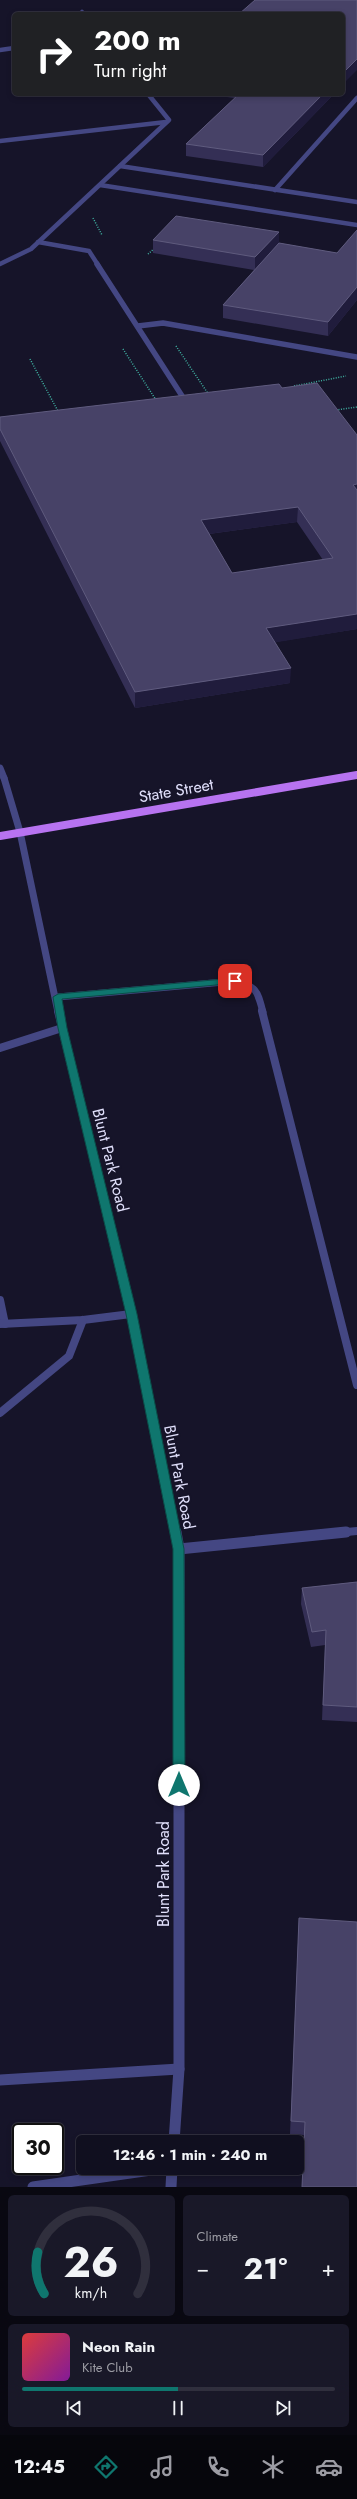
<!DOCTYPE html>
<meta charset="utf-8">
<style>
body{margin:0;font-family:Jost,sans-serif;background:#191828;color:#f1f3f6;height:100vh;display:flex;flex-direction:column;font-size:15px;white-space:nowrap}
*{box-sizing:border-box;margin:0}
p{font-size:13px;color:#9c9ca4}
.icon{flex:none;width:22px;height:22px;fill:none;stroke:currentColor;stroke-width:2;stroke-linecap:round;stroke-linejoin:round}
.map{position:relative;height:2187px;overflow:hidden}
.details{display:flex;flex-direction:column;gap:8px;padding:8px;background:#090811;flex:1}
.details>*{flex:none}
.hud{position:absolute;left:12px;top:12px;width:333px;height:84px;border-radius:6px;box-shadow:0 2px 6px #0003,0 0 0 1px #302f3d;background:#202124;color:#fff;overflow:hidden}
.speed{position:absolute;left:12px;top:2123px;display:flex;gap:8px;font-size:20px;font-weight:700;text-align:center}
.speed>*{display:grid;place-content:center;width:52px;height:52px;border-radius:50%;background:#100f1f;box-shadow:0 2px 6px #0003,0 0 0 1px #302f3d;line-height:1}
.speed .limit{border:2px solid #111;border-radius:6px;background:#fff;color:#111}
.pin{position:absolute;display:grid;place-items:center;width:34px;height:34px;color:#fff;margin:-17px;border-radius:8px;box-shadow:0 2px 6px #0006}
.me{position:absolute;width:44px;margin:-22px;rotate:0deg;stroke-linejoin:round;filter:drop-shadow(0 0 3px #0008)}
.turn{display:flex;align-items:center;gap:14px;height:84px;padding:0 16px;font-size:18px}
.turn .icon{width:52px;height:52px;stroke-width:2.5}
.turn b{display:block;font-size:28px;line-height:34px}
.big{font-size:30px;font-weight:700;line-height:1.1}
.details .card{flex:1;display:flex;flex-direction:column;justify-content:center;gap:6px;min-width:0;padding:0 14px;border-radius:6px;background:#191828}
.details .dial{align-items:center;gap:0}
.dial svg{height:104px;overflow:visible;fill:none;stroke:#302f3d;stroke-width:7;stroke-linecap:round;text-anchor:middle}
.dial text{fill:#f1f3f6;stroke:none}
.song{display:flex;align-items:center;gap:12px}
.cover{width:48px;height:48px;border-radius:6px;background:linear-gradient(135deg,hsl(0 70% 55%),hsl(290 70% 35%))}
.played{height:4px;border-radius:2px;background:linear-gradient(90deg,#0f766e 50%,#302f3d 50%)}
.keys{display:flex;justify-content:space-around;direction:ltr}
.heat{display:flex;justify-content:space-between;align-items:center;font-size:22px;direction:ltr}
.details .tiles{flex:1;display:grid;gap:8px;grid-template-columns:1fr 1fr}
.card:last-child{grid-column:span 2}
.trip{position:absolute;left:76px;top:2135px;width:228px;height:40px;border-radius:6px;background:#100f1f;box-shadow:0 2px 6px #0003,0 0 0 1px #302f3d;font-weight:700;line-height:40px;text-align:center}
.tab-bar{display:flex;height:64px;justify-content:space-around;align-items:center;background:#06060c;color:#9c9ca4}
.tab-bar .icon{width:28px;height:28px}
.tab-bar .on{color:#0f766e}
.tab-bar b{font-size:18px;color:#f1f3f6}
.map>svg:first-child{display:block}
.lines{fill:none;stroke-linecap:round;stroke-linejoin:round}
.path{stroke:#3fb1a1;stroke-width:1.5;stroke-dasharray:1 1.5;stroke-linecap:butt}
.service-far4{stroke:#444783;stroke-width:4.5}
.service-far3{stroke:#444783;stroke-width:5.5}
.service-far2{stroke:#444783;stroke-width:7}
.service-far1{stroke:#444783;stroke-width:8}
.service{stroke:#444783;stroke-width:11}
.minor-far2{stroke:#444783;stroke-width:7}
.minor-far1{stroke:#444783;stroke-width:8}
.minor{stroke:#444783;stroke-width:11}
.primary{stroke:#b773f0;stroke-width:8}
.wall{fill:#342f55;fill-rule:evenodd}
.shaded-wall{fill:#201c3c}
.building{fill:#474267;stroke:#5f5b7e;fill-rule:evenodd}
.route{fill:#0f766e;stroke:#0a4d48}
.labels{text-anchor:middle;stroke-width:4;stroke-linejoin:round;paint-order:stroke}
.street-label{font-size:16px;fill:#e1e0fc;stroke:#161429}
</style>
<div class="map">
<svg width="357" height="2187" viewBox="0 0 357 2187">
<rect width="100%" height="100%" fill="#161429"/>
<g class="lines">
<g class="path">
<path d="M93,218L102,235"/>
<path d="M148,254L155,248"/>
<path d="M176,346L209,395"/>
<path d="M123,349L156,400"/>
<path d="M30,359L59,413"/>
<path d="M294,386L346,376"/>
<path d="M336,410L357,407"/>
</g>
<g class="service-far4">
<path d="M82,12L84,14"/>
<path d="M0,50L14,48"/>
<path d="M0,141L166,122"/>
<path d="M120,166L357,202"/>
<path d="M100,185L357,225"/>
<path d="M275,190L357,98"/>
<path d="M38,242L89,251L98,265"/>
<path d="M0,264L31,249L169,120L148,94"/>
</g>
<g class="service-far3">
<path d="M97,264L184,399"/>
<path d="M138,326L163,323L357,357"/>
</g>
<g class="service-far2">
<path d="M0,768L4,778"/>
<path d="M58,997L235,981C257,987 257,990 263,1012"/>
</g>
<g class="service-far1">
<path d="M262,1011L357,1385"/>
<path d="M0,1048L62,1028"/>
<path d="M0,1300L5,1324"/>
<path d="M0,1324L83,1320L131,1314"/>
<path d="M0,1413L69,1356L83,1320"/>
<path d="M336,1533L357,1531"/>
</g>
<g class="service">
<path d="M179,1549L346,1532"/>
<path d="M0,2080L179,2069"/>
<path d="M33,2187L165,2168"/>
</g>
<path class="minor-far2" d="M4,778L20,832L58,1012"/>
<path class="minor-far1" d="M58,1011L131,1314L176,1533"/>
<g class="minor">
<path d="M174,2142L179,2069V1549L176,1532"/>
<path d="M171,2187L172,2168"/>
</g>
<path class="primary" d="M0,836L357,775"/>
</g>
<g class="wall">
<path d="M203,94H334L263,167L186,156V144L235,98Z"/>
<path d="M357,230V300L328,336L223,318V305L254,270L153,253V240L279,243L337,253Z"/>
<path d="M279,384L357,629L275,642L290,683L135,708L0,441V417ZM297,522L323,560L232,573L209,534Z"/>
<path d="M357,1582V1722L322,1720L325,1645L311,1647L301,1604L302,1588Z"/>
<path d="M299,1918L357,2187H302L304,2135L290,2134Z"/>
</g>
<g class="shaded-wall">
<path d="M357,59V70L343,84V73Z"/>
<path d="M323,94H334L263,167V155Z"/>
<path d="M279,232V245L255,270V257Z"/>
<path d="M357,287V300L328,336V322Z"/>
<path d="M357,484V499L353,485Z"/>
<path d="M298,507L297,522L201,535V520Z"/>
<path d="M357,614V629L266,644V628Z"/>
<path d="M291,668L290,683L135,708V692Z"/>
</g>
<g class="building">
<path d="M255,0H357V59L343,73V14H239Z"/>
<path d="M239,94H323L263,155L186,144Z"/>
<path d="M176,216L279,232L255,257L153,240Z"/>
<path d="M357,230V287L328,322L223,305L279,243L337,253Z"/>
<path d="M317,383L357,435V484L353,485L357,490V614L266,628L291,668L135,692L0,429V417L279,384L282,388ZM298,507L333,558L232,573L201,520Z"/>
<path d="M357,1582V1707L323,1705L326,1630L312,1632L302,1588Z"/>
<path d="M299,1918L357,1922V2187H302L305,2122L291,2121Z"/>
</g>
<path class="route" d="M235,978L240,981L238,983L62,999L67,1028L137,1314L184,1549L185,1785L179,1791L173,1785V1549L126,1314L58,1028L53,997L58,994Z"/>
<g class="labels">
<g class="street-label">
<text transform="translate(176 790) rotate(-10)" y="6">State Street</text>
<text transform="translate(111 1160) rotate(76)" y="6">Blunt Park Road</text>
<text transform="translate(180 1477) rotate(79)" y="6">Blunt Park Road</text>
<text transform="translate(163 1874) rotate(-90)" y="6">Blunt Park Road</text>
</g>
</g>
</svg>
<div class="speed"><div class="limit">30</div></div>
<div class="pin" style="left:235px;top:981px;background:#d93025"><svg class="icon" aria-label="arrive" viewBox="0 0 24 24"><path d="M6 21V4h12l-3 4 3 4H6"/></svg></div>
<svg class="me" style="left:179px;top:1785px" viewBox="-20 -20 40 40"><circle r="19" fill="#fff"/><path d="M0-13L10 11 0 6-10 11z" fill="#0f766e"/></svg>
<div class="trip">12:46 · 1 min · 240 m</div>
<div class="hud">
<div class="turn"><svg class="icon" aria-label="right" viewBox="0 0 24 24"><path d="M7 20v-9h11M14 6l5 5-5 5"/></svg><div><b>200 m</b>Turn right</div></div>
</div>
</div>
<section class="details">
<div class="tiles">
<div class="card dial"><svg viewBox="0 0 100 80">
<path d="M14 69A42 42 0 1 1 86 69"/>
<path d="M14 69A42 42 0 0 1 9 37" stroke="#0f766e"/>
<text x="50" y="56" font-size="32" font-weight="700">26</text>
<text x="50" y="72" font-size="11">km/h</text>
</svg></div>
<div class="card"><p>Climate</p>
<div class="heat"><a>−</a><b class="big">21°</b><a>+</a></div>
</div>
<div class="card">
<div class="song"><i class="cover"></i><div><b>Neon Rain</b><p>Kite Club</p></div></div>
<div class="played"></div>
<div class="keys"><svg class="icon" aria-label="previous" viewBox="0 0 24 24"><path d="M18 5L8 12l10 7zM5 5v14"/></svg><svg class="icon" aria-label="pause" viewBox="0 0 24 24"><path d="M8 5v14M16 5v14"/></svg><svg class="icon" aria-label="next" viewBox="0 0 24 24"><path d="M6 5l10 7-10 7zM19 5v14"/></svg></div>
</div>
</div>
</section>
<nav class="tab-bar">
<b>12:45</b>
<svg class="icon on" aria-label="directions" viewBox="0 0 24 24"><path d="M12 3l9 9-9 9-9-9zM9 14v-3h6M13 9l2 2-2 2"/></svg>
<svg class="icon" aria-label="music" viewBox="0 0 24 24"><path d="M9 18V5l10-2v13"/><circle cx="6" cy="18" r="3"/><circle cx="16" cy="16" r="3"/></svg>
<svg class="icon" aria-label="phone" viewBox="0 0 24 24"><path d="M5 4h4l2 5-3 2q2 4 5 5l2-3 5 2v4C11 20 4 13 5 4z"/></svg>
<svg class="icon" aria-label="climate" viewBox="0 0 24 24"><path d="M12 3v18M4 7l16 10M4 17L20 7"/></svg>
<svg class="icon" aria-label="car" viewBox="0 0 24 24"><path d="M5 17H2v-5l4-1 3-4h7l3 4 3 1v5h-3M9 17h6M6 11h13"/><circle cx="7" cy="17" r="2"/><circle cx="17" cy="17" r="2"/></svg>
</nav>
